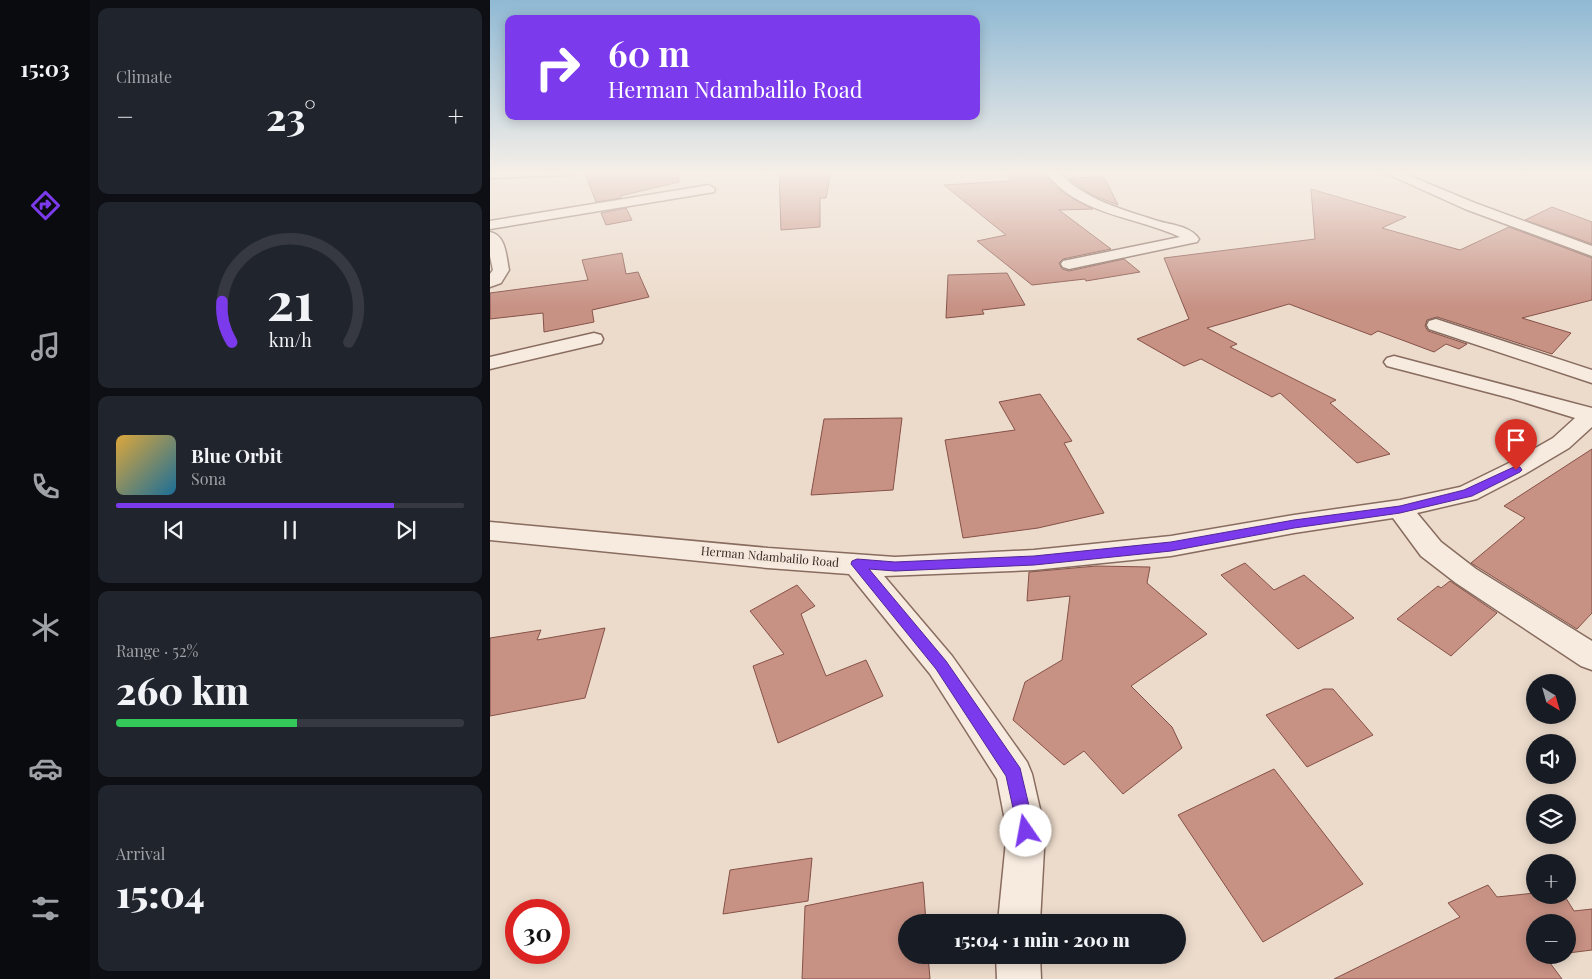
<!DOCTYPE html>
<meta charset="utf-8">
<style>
body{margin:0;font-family:"Playfair Display",serif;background:#20242c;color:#f1f3f6;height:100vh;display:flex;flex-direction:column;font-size:19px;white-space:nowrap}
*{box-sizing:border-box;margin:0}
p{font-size:16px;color:#9ea1a6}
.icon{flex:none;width:28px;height:28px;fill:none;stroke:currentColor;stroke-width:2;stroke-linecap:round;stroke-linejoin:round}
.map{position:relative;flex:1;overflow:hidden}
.side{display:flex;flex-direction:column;gap:8px;padding:8px;background:#0d0f14;width:400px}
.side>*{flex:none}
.guide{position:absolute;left:15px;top:15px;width:475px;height:105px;border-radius:10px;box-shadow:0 2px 12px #0003;background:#7c3aed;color:#fff;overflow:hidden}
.needle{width:32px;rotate:143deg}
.controls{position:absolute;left:1036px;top:674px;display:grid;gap:10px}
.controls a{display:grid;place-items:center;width:50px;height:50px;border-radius:50%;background:#171b24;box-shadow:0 2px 12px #0003;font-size:25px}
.speed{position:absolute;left:15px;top:899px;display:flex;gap:10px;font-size:25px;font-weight:700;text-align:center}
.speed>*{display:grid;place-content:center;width:65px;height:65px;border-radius:50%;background:#171b24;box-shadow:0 2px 12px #0003;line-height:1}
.speed .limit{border:8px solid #d22;background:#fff;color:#111}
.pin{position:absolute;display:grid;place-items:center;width:42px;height:42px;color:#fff;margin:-51px -21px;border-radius:50% 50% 50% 0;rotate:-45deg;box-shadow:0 0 5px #0007}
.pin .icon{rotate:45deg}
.me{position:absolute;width:55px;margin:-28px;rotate:348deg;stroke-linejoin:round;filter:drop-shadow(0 0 4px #0008)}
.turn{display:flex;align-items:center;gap:18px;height:105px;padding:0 20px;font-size:22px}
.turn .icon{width:65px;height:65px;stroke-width:2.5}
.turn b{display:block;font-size:35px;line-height:42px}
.big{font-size:38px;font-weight:800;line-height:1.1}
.side .tile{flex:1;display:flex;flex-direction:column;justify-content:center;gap:8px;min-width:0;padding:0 18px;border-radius:10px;background:#20242c}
.side .dial{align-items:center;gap:0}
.dial svg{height:130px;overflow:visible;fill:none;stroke:#363941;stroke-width:7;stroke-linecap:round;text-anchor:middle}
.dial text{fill:#f1f3f6;stroke:none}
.song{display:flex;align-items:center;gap:15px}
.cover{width:60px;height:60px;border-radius:8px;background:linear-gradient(135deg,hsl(40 70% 55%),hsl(200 70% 35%))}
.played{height:5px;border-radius:2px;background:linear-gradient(90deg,#7c3aed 80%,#363941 80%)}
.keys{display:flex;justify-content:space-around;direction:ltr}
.heat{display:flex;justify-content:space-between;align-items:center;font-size:28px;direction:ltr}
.charge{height:8px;border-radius:4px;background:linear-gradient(90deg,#34c759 52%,#363941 0)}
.trip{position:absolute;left:408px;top:914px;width:288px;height:50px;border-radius:25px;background:#171b24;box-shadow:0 2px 12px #0003;font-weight:800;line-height:50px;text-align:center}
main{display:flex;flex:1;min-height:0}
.dock{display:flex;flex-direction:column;width:90px;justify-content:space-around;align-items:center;background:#090b0e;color:#9ea1a6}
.dock .icon{width:35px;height:35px}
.dock .active{color:#7c3aed}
.dock b{font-size:22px;color:#f1f3f6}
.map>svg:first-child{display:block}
.building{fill:#c79184;stroke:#865248}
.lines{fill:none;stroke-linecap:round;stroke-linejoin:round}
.street-casing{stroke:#886c60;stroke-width:3}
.street{fill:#f7eade;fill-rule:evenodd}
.route{fill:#7c3aed;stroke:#51269a}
.labels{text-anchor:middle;stroke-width:5;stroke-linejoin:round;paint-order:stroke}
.street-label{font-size:12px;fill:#3a2823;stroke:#f4e7db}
</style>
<main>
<nav class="dock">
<b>15:03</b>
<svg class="icon active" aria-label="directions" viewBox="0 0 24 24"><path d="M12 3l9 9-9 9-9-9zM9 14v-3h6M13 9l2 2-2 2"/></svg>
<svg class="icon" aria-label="music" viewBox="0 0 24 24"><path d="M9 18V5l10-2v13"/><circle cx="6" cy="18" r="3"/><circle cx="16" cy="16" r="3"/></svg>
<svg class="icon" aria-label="phone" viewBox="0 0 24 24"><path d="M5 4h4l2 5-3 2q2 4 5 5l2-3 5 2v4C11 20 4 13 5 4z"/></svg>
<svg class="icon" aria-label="climate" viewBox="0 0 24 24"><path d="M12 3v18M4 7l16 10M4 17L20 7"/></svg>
<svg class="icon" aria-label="car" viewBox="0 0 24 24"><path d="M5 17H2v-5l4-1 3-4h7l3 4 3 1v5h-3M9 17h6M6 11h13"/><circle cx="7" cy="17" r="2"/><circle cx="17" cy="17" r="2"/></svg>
<svg class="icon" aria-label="filters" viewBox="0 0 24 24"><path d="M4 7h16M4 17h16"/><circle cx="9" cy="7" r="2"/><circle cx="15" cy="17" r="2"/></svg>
</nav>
<section class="side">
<div class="tile"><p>Climate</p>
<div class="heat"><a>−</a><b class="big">23°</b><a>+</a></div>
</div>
<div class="tile dial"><svg viewBox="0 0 100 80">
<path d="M14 69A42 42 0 1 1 86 69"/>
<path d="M14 69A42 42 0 0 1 8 44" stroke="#7c3aed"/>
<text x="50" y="56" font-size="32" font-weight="700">21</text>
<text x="50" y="72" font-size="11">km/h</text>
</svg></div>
<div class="tile">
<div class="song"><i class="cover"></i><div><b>Blue Orbit</b><p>Sona</p></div></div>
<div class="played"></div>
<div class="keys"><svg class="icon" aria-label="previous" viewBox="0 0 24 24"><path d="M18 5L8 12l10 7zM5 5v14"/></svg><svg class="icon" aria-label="pause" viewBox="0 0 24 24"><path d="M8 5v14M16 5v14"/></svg><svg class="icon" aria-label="next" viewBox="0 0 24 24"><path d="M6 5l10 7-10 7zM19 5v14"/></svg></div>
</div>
<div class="tile"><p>Range · 52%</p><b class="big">260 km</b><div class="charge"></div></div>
<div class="tile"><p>Arrival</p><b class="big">15:04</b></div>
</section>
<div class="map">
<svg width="1102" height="979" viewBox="0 0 1102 979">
<rect width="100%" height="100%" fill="#ecdbcb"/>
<g class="building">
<path d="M94,171H188L189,182L130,196L131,198L106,202Z"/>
<path d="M289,171H341L336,198H330V227L291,230Z"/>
<path d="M514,171H552L566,187L582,198L603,209L569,210L621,249L573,259L569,263L572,269L579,271L634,259L650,272L596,281L595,279L542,285L487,241L516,235L454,185L520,181Z"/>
<path d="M614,177L628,205L602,195L578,178Z"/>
<path d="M821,189L916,217L892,228L970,250L1019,227L1102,258V300L1032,318L1081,333L1062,354L947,317L937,320L935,326L938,331L977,344L969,349L956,344L944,352L888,331L881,335L799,304L717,328L747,344L740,347L846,400L840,403L900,454L867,463L790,393L782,397L711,359L694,366L647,339L699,319L674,258L825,239Z"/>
<path d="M1062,207L1102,222V244L1035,220Z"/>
<path d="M136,208L142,220L116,225L111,213Z"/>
<path d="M132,253L136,274L148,272L159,297L102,310L104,322L54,332L53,313L0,319V293L98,280L92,260Z"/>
<path d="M517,273L535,305L492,310L494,314L456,318L458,275Z"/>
<path d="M550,394L582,441L574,443L614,513L548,528L473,538L455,440L525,430L509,402Z"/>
<path d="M412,418L403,490L321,495L334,419Z"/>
<path d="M1102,449V613L1087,629L981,563L1035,518L1014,506Z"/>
<path d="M755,563L784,590L814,575L864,618L808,649L731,575Z"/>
<path d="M606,566L660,567L657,583L717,634L641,686L682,727L692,748L633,794L594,751L574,765L523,720L535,682L572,660L580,596L537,601L539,572Z"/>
<path d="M960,581L1007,613L961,656L907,619L948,586L951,588Z"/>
<path d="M307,585L325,606L311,614L336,676L376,660L393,696L288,743L263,666L294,654L260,611Z"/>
<path d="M115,628L95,698L0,716V638L51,630L47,640Z"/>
<path d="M834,689H843L883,735L817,767L776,715Z"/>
<path d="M784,769L873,884L773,942L688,815Z"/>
<path d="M322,858L318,901L233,914L240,870Z"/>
<path d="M433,882L436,922H416V955H438L440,979H312L315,906Z"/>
<path d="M998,885L1007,897L1045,893V895H1074L1084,911L1102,909V950L1078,953V922H1045V955H1056H1054L1072,979H844L970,917L958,903Z"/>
</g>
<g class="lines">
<g class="street-casing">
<g id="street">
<path d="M0,171H86L80,175L0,178Z"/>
<path d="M555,171H568C592,199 634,210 668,221C681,225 701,226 709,239L707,242L702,243L579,269L573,267L571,264L573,261L690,237C645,216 586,215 555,171Z"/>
<path d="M891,171H908L985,203L1102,246V256L975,209Z"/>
<path d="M219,185L225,189L224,192L0,229V221Z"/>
<path d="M0,232C16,235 16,256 19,270L11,283L0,287V274L3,270L0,256Z"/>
<path d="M946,319L1102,370V383L939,329L937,325L939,321Z"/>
<path d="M104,333L111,335L113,339L111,343L0,369V357Z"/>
<path d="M904,356L1102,408V427L1079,448L1035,474L987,499L927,513L951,542L986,569L1102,641V670L1091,666L966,583L931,556L903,518L804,533L681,556L544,570L394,576L462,656L537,762L542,774L555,831L550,922H508L517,831L507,779L440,674L359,574L278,568L0,540V522L278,548L405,557L544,550L681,536L804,515L910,500L970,487L1017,464L1063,438L1085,418L1020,398L897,366L894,362L897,358Z"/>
<path d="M506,955H550L551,979H507Z"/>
</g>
</g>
<use href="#street" class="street"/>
</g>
<linearGradient id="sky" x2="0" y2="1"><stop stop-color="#8fb9d4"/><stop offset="0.56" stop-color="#f6efe8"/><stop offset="1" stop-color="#f6efe8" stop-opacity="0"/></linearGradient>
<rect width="1102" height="308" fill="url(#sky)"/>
<path class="route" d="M1026,466L1030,467L1032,470L1030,472L982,496L910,513L804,528L681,551L544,565L405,571L379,569L456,661L530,768L545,831L543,837L536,840L530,837L528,831L516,776L446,669L361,564L362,561L367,559L405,562L544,556L681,542L804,520L910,506L974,490Z"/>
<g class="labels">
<g class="street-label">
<text transform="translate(280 557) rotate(5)" y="4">Herman Ndambalilo Road</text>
</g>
</g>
</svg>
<div class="controls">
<a><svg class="needle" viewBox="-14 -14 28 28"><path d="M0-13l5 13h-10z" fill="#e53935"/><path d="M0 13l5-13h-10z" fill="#9ea1a6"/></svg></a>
<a><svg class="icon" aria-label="sound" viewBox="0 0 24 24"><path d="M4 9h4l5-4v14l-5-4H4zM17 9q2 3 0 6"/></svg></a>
<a><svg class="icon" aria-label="layers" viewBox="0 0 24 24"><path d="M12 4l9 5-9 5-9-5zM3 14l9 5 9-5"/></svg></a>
<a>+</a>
<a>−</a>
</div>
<div class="speed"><div class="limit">30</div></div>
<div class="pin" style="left:1026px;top:470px;background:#d93025"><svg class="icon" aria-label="arrive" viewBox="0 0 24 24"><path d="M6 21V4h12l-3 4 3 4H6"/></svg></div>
<svg class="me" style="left:536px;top:831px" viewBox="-20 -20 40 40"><circle r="19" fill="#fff"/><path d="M0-13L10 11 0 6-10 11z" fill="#7c3aed"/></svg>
<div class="trip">15:04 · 1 min · 200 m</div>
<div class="guide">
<div class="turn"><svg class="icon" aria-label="right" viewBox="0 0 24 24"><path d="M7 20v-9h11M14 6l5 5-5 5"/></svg><div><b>60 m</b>Herman Ndambalilo Road</div></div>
</div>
</div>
</main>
